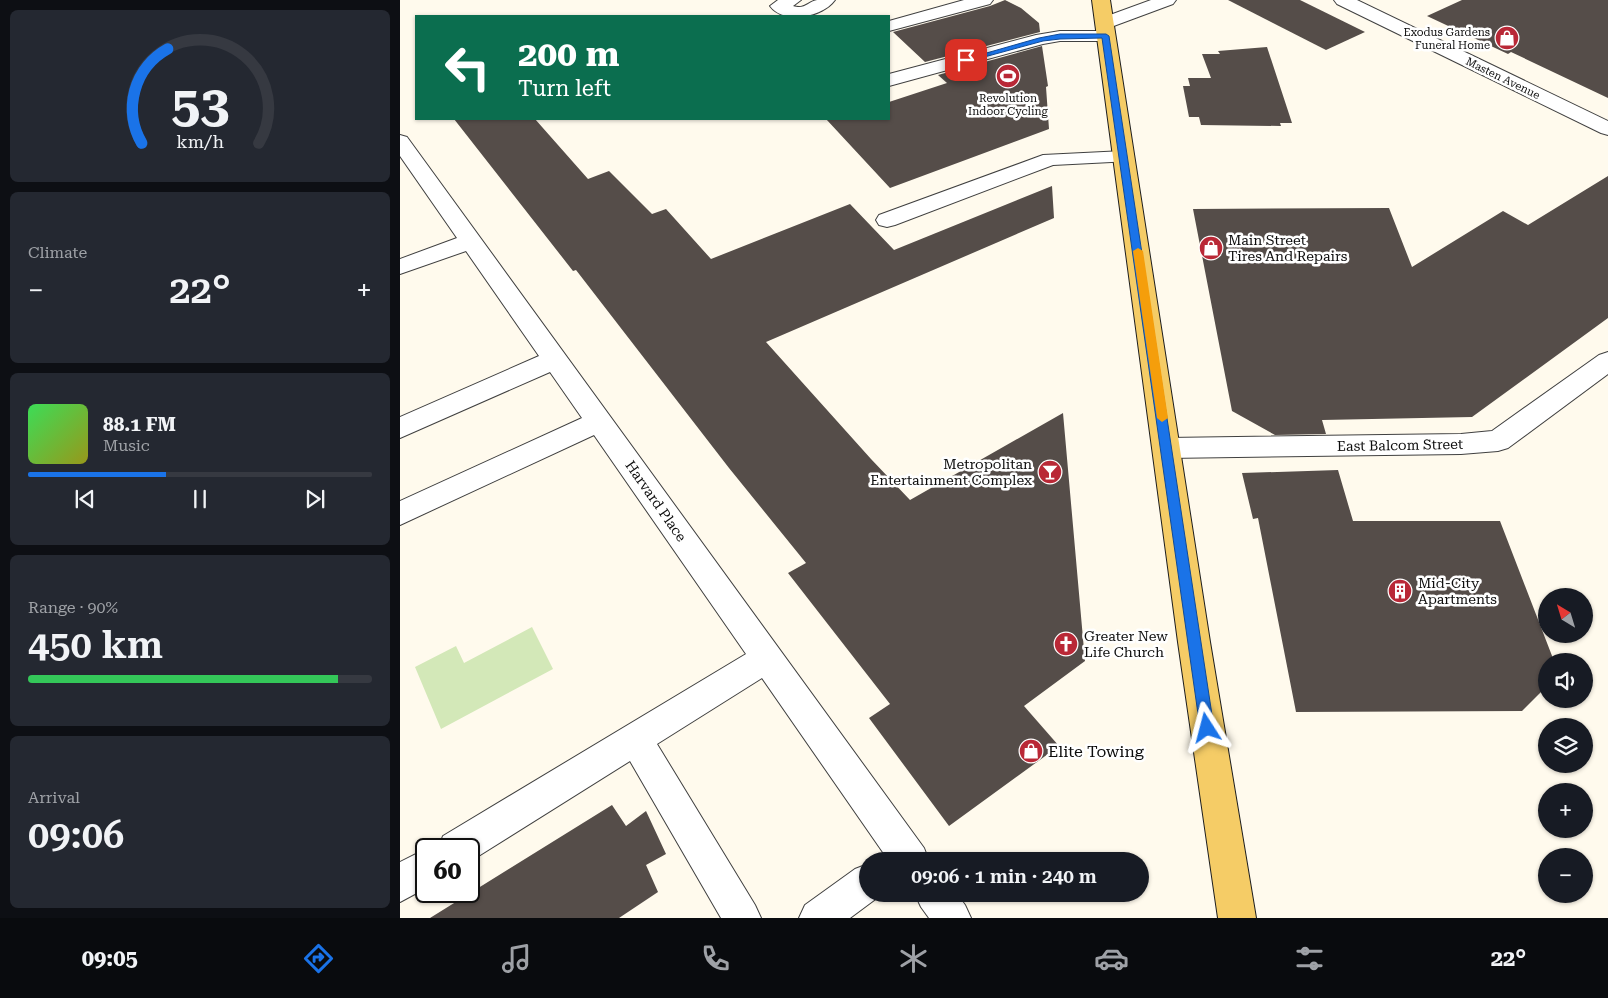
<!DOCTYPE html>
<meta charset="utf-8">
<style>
body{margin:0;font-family:"Roboto Serif",serif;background:#242831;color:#f1f3f6;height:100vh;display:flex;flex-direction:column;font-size:19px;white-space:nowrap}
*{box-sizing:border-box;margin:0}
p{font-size:16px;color:#9ea1a6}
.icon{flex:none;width:28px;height:28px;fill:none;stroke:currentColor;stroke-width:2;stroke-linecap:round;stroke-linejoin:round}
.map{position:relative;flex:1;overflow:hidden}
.details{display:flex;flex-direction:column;gap:10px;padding:10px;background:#0d0f14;width:400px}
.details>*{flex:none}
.banner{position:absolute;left:15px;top:15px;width:475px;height:105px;border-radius:0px;box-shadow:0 1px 4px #0004;background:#0b6e4f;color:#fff;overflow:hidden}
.needle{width:32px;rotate:322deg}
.fabs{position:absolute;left:1138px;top:588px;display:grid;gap:10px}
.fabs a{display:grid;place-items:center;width:55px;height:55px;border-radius:50%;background:#171b24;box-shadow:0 1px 4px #0004;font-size:25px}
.speed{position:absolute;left:15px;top:838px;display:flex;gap:10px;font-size:25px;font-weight:700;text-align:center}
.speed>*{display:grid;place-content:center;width:65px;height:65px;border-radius:50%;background:#171b24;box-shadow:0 1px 4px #0004;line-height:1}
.speed .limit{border:2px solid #111;border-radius:8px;background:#fff;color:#111}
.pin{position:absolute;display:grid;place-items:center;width:42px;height:42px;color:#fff;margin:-21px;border-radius:10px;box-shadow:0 2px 8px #0006}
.me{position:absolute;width:55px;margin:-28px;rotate:351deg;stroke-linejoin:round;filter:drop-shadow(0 0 4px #0008)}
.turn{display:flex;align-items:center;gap:18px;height:105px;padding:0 20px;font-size:22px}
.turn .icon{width:65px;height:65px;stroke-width:2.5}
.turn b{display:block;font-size:35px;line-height:42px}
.big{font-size:38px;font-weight:600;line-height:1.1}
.details .card{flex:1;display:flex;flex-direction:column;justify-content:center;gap:8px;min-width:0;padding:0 18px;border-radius:8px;background:#242831}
.details .dial{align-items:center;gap:0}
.dial svg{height:130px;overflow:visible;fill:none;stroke:#363941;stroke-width:7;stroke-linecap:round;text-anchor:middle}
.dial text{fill:#f1f3f6;stroke:none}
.song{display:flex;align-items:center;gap:15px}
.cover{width:60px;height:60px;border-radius:8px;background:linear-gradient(135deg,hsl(130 70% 55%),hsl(60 70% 35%))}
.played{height:5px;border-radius:2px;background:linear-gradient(90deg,#1a73e8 40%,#363941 40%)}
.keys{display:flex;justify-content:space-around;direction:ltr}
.heat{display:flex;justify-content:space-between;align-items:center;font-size:28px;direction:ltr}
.charge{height:8px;border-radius:4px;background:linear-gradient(90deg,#34c759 90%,#363941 0)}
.trip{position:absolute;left:459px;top:852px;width:290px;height:50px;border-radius:25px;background:#171b24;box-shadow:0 1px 4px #0004;font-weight:600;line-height:50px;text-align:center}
.dock{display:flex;height:80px;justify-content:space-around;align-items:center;background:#090b0e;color:#9ea1a6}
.dock .icon{width:35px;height:35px}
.dock .on{color:#1a73e8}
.dock b{font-size:22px;color:#f1f3f6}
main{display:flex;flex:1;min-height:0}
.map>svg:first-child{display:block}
.green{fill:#d3e8b8}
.building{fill:#554d49}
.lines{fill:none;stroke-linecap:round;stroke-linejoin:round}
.minor-casing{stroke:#404040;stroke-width:2}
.major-casing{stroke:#1e1e1e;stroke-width:2}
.minor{fill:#fff;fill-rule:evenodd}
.major{fill:#f5cc66;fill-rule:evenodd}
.route{fill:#1a73e8;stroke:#114b97}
.slow{fill:#f59e0b}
.labels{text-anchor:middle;stroke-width:5;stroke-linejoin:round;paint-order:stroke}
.far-poi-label{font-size:11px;fill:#0d0d0d;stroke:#fff;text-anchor:end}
.far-street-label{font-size:11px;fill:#0d0d0d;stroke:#fff}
.poi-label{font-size:14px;fill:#0d0d0d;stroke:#fff;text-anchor:start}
.street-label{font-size:14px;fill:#0d0d0d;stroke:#fff}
.near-poi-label{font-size:16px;fill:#0d0d0d;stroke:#fff;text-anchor:start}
</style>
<main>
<section class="details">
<div class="card dial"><svg viewBox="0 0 100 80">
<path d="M14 69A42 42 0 1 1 86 69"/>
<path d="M14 69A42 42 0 0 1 30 11" stroke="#1a73e8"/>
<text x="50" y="56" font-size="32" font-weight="700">53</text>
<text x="50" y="72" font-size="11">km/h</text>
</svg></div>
<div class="card"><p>Climate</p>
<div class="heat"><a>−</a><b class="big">22°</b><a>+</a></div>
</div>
<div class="card">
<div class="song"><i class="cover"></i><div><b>88.1 FM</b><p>Music</p></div></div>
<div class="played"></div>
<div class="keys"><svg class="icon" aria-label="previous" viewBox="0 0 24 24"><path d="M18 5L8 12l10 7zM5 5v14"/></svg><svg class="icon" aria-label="pause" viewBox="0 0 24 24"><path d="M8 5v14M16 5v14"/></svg><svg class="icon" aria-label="next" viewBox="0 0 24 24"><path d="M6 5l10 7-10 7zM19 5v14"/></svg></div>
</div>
<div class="card"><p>Range · 90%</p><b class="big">450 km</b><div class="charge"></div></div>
<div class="card"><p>Arrival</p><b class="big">09:06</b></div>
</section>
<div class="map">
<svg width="1208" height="918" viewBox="0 0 1208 918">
<rect width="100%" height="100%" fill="#fffaed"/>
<path class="green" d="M132,627L153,669L41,729L15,667L56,646L64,663Z"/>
<g class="building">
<path d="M605,0L621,8L639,23L640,32L525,62L493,32L590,6Z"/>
<path d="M828,0H900L965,32L926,50Z"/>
<path d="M1062,0H1208V98L1111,52L1108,54L1027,16Z"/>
<path d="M642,46L648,86L646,87L649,129L490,188L426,119H489V102L547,83L538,75Z"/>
<path d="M867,47L892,123H880L881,126L801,125L799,117H789L783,86H790L788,78H811L802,54H820L818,51Z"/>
<path d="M54,119H135L188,179L209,171L252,214L266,209L311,259L450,204L494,250L652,186L654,218L366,342L471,459L510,500L663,413L685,661L624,706L659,746L549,826L469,718L490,704L388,573L406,563L329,468L176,270L173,271Z"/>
<path d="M1208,176V318L1072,417L922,420L926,434L875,435L832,411L793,209L989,208L1012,267L1103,211L1128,225Z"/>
<path d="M938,470L953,521H1100L1154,661H1146V687L1122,711L896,712L858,518L853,519L842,473Z"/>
<path d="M212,805L226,826L246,811L266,854L246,865L258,892L219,918H30Z"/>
</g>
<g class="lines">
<g class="minor-casing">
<g id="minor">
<path d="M378,0H401L393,6C405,10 407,2 417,0C423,0 429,0 435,0C423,17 384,25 370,6Z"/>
<path d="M564,0H593L590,4L489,31V21Z"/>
<path d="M751,0H776L773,4L711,27L705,28L699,27L696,23L699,19Z"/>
<path d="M934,0H957L1208,121V135L1201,133L937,4Z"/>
<path d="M660,31H706L712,32L715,36L712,40L706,41H660L643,44L489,86V74L636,35Z"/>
<path d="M0,135L7,137L524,848L529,861H489L362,678L257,744L355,905L361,918H321L230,761L69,862V849H38L43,836L346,654L194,435L0,525V501L182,418L150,372L0,438V417L139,356L66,251L0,274V259L57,238L0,156Z"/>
<path d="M724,151L731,153L734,157L731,161L653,165L495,225L487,227L479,225L476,220L479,215L643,155Z"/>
<path d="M1208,352V374L1108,448L1098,451L1061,454L767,458L757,455L753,448L757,441L767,438L1061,434L1092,431L1199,355Z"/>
<path d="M26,849V888L0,902V862Z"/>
<path d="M468,864V894L481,895L450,918H399L405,905L455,869Z"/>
<path d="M515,894H557L565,905L571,918H529L521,907Z"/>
</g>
</g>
<g class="major-casing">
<path id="major" d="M692,0H710L810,642L856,918H818L778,642Z"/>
</g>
<use href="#minor" class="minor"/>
<use href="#major" class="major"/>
</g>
<path class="route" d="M660,34H706L709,36L814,728L812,732L807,734L802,732L800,728L702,38L660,39L643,41L566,62L562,60L639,38Z"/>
<path class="slow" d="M738,248L743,251L768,418L762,422L757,418L733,251Z"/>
<defs>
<g id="shop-disc" transform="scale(1.25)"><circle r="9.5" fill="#b92836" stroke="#fff"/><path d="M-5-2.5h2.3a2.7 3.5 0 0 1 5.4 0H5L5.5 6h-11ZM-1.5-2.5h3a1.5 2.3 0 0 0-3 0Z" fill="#fff"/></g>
<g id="stadium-disc" transform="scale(1.25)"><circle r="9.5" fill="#b92836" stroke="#fff"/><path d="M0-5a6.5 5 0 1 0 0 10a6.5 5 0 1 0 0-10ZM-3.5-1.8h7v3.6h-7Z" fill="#fff"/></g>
<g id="bar-disc" transform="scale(1.25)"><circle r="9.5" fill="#b92836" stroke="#fff"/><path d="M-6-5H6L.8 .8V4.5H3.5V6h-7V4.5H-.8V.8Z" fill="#fff"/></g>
<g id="building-disc" transform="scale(1.25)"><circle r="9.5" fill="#b92836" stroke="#fff"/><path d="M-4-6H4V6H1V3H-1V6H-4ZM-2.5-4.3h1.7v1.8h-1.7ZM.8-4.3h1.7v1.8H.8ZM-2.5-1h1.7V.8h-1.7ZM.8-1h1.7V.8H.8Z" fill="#fff"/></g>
<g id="church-disc" transform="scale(1.25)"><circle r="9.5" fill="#b92836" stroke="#fff"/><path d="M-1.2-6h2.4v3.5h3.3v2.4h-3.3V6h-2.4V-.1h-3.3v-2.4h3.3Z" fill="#fff"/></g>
</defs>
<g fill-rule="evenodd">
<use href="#shop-disc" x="1107" y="38"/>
<use href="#stadium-disc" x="608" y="76"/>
<use href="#shop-disc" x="811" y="248"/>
<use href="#bar-disc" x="650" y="472"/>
<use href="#building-disc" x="1000" y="591"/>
<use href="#church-disc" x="666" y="644"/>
<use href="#shop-disc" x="631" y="751"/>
</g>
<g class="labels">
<g class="far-poi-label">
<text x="1090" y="36">Exodus Gardens<tspan x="1090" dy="13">Funeral Home</tspan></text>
<text x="608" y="102" text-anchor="middle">Revolution<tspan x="608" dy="13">Indoor Cycling</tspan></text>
</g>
<g class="far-street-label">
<text transform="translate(1103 78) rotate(26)" y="4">Masten Avenue</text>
</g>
<g class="poi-label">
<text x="828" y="245">Main Street<tspan x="828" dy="16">Tires And Repairs</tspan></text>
<text x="632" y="469" text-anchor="end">Metropolitan<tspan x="632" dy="16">Entertainment Complex</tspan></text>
<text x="1018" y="588">Mid-City<tspan x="1018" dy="16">Apartments</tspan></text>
<text x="684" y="641">Greater New<tspan x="684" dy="16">Life Church</tspan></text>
</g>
<g class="street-label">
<text transform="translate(1000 445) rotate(-1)" y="5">East Balcom Street</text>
<text transform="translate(256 501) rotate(55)" y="5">Harvard Place</text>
</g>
<g class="near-poi-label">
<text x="648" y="757">Elite Towing</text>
</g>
</g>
</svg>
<div class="fabs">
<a><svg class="needle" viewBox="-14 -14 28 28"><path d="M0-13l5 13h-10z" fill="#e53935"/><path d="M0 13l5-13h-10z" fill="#9ea1a6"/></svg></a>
<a><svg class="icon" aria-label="sound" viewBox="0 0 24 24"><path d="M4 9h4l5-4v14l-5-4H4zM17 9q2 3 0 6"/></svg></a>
<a><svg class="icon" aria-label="layers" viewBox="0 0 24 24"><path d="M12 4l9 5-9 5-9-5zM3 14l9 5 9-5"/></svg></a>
<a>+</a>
<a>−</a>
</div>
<div class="speed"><div class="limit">60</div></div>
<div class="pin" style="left:566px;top:60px;background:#d93025"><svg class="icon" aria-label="arrive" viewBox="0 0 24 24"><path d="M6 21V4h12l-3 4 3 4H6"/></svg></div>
<svg class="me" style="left:807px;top:728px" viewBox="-20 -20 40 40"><path d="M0-17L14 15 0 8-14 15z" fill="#1a73e8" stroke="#fff" stroke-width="4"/></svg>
<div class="trip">09:06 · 1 min · 240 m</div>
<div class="banner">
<div class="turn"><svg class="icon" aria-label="left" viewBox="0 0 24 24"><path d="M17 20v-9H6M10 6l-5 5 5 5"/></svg><div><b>200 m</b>Turn left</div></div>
</div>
</div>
</main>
<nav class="dock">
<b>09:05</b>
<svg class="icon on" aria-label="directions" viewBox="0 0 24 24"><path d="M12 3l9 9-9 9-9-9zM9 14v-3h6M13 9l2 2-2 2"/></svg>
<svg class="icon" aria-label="music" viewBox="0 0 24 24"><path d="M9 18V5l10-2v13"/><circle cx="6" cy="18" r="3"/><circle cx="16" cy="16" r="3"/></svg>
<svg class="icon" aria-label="phone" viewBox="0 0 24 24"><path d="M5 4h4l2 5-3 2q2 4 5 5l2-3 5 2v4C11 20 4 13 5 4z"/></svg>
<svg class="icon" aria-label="climate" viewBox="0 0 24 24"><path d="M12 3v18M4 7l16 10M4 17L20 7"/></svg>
<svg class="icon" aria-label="car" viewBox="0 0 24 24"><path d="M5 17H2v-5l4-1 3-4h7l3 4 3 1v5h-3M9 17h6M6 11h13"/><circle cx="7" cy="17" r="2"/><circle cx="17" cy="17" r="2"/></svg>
<svg class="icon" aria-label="filters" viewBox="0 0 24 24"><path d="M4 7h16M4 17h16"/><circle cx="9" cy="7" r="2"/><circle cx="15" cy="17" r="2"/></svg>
<b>22°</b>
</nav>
